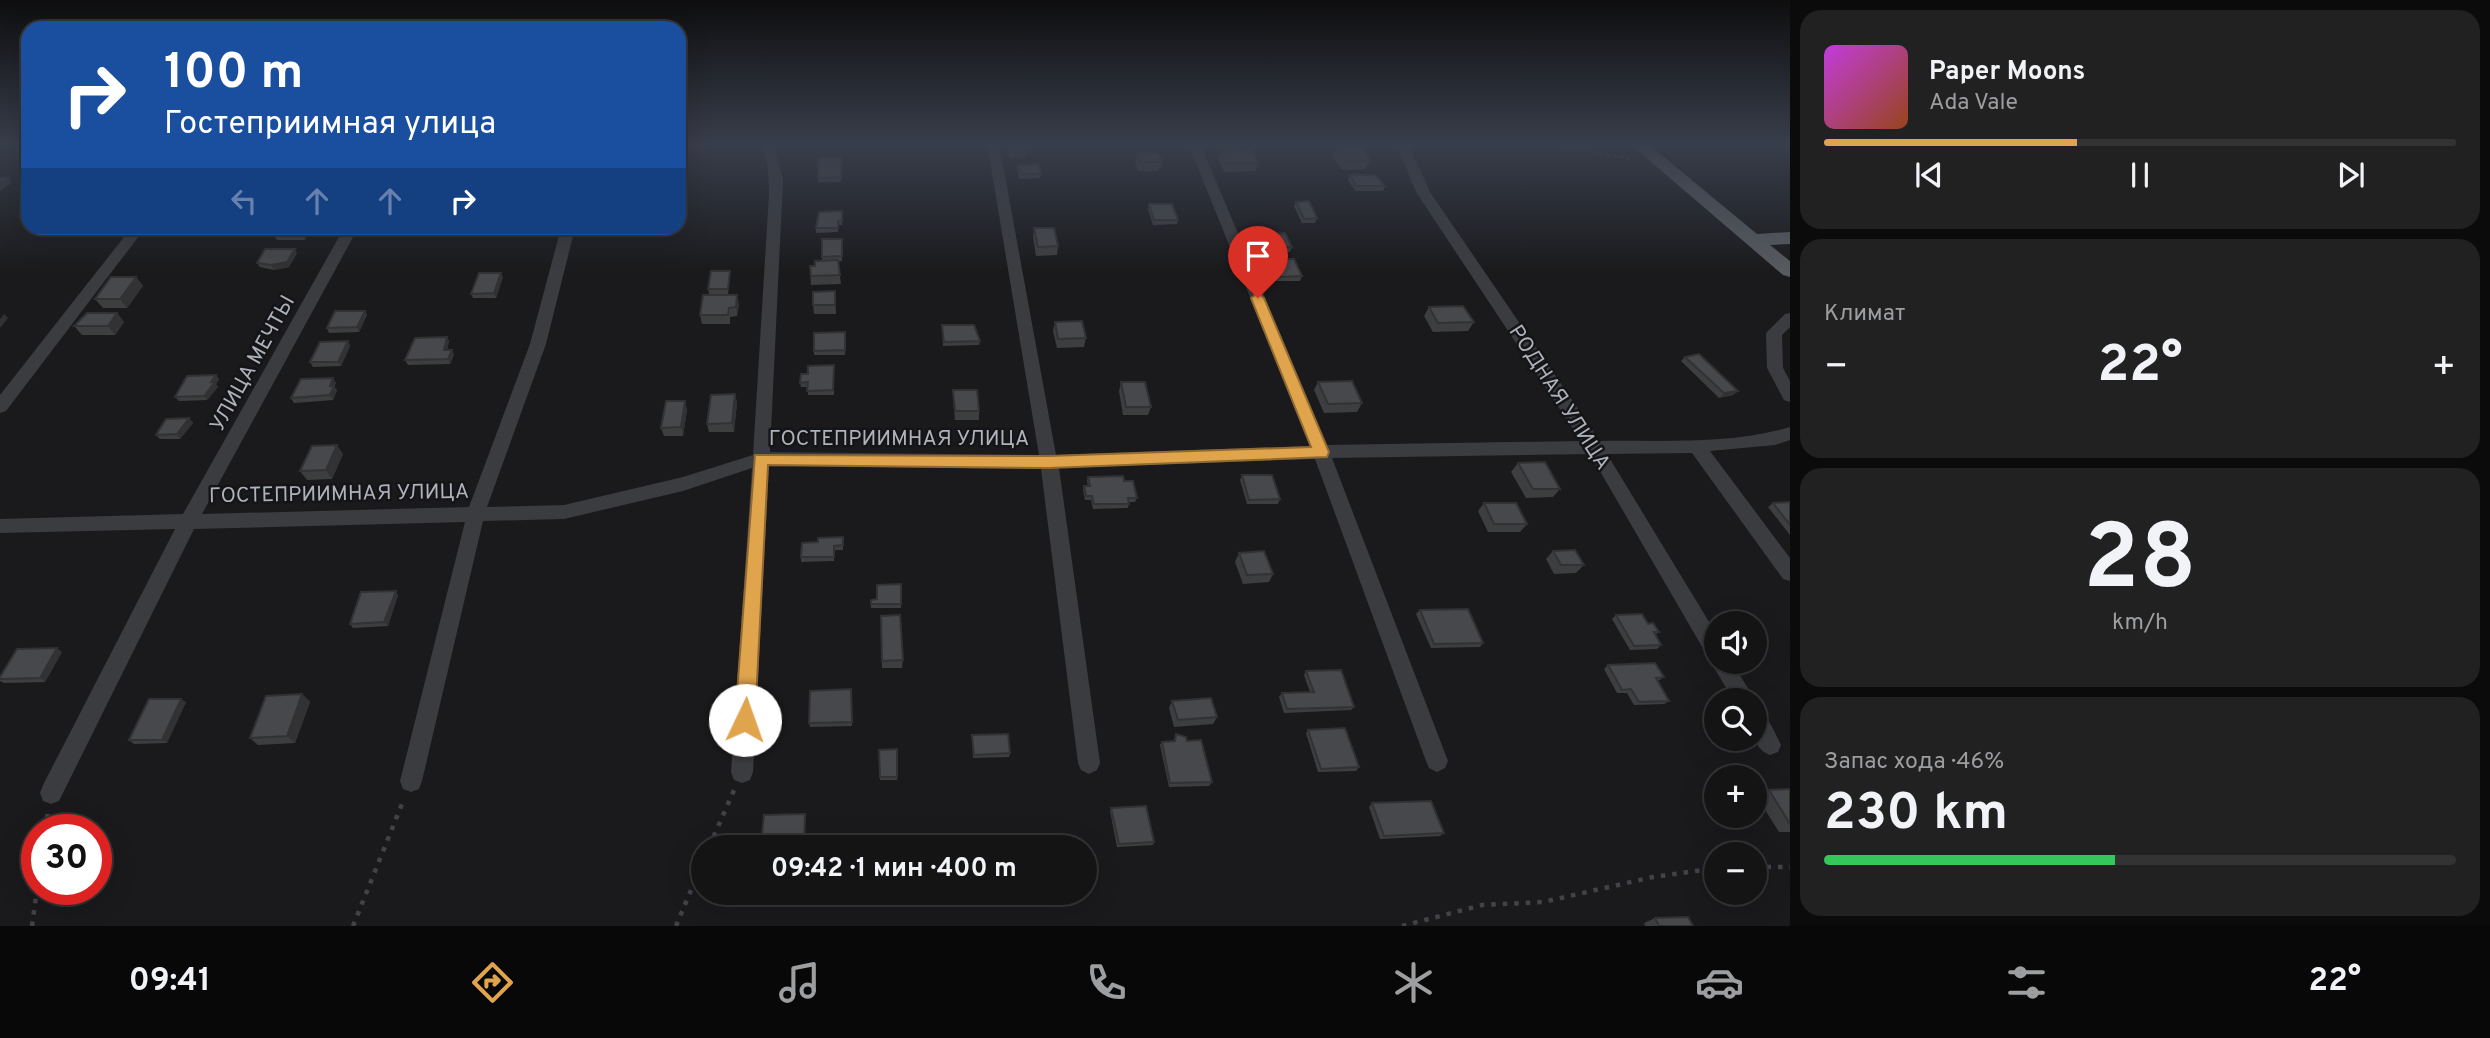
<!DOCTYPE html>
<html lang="ru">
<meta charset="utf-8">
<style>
body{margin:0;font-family:Overpass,sans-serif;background:#212122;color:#f1f3f6;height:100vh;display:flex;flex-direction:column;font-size:26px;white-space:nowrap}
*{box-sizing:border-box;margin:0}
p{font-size:23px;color:#9d9ea0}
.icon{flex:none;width:38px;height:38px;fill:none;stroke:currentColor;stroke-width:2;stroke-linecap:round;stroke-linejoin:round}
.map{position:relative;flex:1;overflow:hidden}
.side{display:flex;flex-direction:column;gap:10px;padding:10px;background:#0b0b0c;width:700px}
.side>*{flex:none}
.guide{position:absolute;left:21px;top:21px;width:665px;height:214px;border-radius:21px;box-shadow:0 7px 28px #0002,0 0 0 2px #333334;background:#1a4fa0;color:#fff;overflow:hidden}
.buttons{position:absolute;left:1704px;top:611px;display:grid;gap:14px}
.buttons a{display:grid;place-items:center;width:63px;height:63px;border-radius:50%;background:#141415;box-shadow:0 7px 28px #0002,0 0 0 2px #333334;font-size:35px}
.speed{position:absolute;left:21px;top:814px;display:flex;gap:14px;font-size:35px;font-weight:700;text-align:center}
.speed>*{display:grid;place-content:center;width:91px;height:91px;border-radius:50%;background:#141415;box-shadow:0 7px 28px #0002,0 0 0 2px #333334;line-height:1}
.speed .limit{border:10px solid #d22;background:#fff;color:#111}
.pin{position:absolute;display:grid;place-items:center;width:60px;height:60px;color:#fff;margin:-72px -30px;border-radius:50% 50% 50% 0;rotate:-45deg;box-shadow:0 0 7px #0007}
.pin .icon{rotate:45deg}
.me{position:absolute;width:77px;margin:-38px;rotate:3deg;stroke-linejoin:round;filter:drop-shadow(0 0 5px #0008)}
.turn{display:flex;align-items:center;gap:24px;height:147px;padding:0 28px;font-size:32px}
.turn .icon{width:91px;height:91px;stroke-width:2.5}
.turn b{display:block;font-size:49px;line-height:60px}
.lanes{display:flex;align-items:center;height:66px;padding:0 28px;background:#0003;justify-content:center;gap:35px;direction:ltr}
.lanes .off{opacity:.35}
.big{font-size:52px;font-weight:700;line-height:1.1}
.side .widget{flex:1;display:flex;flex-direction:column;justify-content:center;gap:10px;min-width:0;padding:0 24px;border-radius:21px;background:#212122}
.side .dial{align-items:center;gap:0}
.dial b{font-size:91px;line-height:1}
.song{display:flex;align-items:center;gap:21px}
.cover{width:84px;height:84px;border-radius:10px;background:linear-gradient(135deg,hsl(290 70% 55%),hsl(20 70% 35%))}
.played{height:7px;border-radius:4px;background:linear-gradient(90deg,#e0a44d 40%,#333334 40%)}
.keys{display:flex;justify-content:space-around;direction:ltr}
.heat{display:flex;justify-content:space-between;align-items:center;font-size:38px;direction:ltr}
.charge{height:10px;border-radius:5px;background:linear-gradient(90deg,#34c759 46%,#333334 0)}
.trip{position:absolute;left:691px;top:835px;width:406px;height:70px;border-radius:35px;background:#141415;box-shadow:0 7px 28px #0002,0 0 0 2px #333334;font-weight:700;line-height:70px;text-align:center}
.tabs{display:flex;height:112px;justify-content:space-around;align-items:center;background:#080808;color:#9d9ea0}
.tabs .icon{width:49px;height:49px}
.tabs .current{color:#e0a44d}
.tabs b{font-size:32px;color:#f1f3f6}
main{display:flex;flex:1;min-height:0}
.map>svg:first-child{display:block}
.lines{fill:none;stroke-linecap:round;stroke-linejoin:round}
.path-far1{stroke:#414347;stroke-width:2.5;stroke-dasharray:2.5 4.5;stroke-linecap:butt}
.path{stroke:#414347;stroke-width:4.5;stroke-dasharray:4.5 7;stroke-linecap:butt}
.minor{fill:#3b3c40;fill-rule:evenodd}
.major{fill:#575a5f;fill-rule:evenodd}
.wall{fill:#3d3e40}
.shaded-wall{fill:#323234}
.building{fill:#47484b;stroke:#323234;stroke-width:2}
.route{fill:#e0a44d;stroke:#926b32;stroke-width:2}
.labels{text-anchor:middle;stroke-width:5;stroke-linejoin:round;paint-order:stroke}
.street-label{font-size:21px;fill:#aeb2ba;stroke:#151517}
</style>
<main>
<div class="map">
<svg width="1790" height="926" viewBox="0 0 1790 926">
<rect width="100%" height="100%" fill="#1a1a1c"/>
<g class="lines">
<path class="path-far1" d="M1538,143L1633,159"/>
<g class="path">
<path d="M46,830L48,812"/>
<path d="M709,847L735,788"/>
<path d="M1755,867H1790"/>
<path d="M32,926L37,889"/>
<path d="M353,926L404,799"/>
<path d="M676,926L704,859"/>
<path d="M1402,926L1482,905L1543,902L1653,877L1717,868"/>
</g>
<g class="minor">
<path d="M0,143H7L0,147Z"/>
<path d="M762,143H774L783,180L770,452L1039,455L987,143H999L1056,455L1310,446L1188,143H1200L1327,445L1581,441L1416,192L1396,143H1408L1430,192L1600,441C1662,440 1730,445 1790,427V440L1775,445L1710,451L1790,558V581L1783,579L1692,453L1607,454L1717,635V662H1732L1755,700H1733L1590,454L1332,458L1448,761L1445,768L1437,772L1429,768L1426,761L1315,459L1059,468L1100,763L1097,770L1089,774L1081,770L1078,763L1041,469L769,466L753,772L750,780L742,783L734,780L731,772L752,468L683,491L564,519L483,521L422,781L419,789L411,792L403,789L400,781L465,522L194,529L59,801L51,804L43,801L40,793L43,785L175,529L0,533V519L183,514L344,228H358L202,514L469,507L530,344L561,228H575L546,344L487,507L564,505L683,477L753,455L769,194L768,167Z"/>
<path d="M131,228H145L6,411L0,413V395Z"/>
<path d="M1790,313V327L1782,335L1783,368L1790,381V402L1784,400L1767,368L1766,333L1785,314Z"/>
<path d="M1755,709C1768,714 1775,733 1781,745L1778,752L1770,755C1750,748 1755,727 1755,709Z"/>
</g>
<path class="major" d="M1629,143H1647L1757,234L1790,232V244L1770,245L1790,261V277L1783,275Z"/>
</g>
<g class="wall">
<path d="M1214,143H1237L1239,146L1238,150L1258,163L1255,171L1224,172L1218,159L1220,151H1218Z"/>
<path d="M1008,146L1026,153V157L1009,158Z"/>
<path d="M1337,148L1370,160L1366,169L1342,170L1333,157Z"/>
<path d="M1137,153L1163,159L1161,168H1159L1158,171H1138L1135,162Z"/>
<path d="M841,158V182H818V178Z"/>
<path d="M1018,165L1041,174L1040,178L1019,179L1017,169Z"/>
<path d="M1350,175L1385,186L1383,191H1355L1348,180Z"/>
<path d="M1296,202L1317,218L1315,223H1302L1294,206Z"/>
<path d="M1149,204L1178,220L1177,224L1153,225L1148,209Z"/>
<path d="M842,211V225H838V232L816,233V228Z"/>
<path d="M279,228H311L305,240H277L274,236Z"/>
<path d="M1034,228L1058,246L1057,255L1036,256L1033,237Z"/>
<path d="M1258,234L1292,247L1290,252L1262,253L1256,238Z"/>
<path d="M822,239H842V261H838L841,284L811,285L810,266H815L822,261Z"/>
<path d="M297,253L289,267L274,270L260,267L257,263Z"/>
<path d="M1270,259L1302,276L1300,281H1275L1268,264Z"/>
<path d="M730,275L728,294H709L708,289Z"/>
<path d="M136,277L143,286L127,308H103L95,299Z"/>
<path d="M503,277L496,298H473L471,294Z"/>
<path d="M835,291L836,314H814L813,305Z"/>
<path d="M739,304L737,316L730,317V324H702L700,315Z"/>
<path d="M1429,307L1474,322L1468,331L1433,332L1424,316Z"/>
<path d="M365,311L367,315L359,332L329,333L327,328Z"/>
<path d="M117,313L124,322L115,335H82L74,326Z"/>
<path d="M1055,322L1086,338L1084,347L1057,348L1053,331Z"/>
<path d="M942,325L980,341L979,345L943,346Z"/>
<path d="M845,332V355H814V351Z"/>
<path d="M447,337L449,341L447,350H452L454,355L450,364L408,365L405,360Z"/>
<path d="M348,341L350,346L341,366L313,367L310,362Z"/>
<path d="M1685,357L1738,391L1733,395L1719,398L1681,361Z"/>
<path d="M834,365V395H808V387H801L800,383L808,374Z"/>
<path d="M216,375L219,379L216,384L218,387L207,400L179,401L175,397Z"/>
<path d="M333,378L336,383L334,386L337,390L333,400L294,403L291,398Z"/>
<path d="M1121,382L1151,407L1148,415H1123L1119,391Z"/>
<path d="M1318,382L1362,403L1357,412L1324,413L1314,390Z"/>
<path d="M953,390L979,411V420H955L953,399Z"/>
<path d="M735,394L737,403L734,432H709L707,424Z"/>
<path d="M685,401L687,410L683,436H664L661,428Z"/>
<path d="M189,418L193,423L180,439H160L156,435Z"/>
<path d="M343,454L332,479L307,480L300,471Z"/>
<path d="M1518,463L1560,489L1553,497L1526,498L1511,472Z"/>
<path d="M1242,475L1280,499L1278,504H1247L1240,480Z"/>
<path d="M1088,477L1124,481L1137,498L1135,502H1129L1128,508L1093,509L1091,500H1085L1083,490L1084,486H1088L1087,481Z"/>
<path d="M1790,502V535L1768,507L1773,503Z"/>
<path d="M1484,503L1527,524L1520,532H1488L1478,511Z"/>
<path d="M843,537V550H834V561L801,562V557L818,542Z"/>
<path d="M1553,551L1584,565L1576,573L1554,574L1546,559Z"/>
<path d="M1239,553L1273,574L1269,582L1243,584L1235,562Z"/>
<path d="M901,584V608H871V600L877,599Z"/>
<path d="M398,595L388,626L353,628L350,624Z"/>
<path d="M1420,610L1483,643L1480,647L1431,648L1416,614Z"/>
<path d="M1616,615L1648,624L1659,632L1655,635L1661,645L1657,649L1630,650L1612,619Z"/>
<path d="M881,616L903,660L902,668H882Z"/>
<path d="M62,652L45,682L4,683L0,681V677Z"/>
<path d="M1608,665L1664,677L1658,681L1669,701L1664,704L1634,705L1627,693H1617L1604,669Z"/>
<path d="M1306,671L1354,707L1351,710L1284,713L1279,697L1282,693L1310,692L1304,675Z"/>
<path d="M851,689L852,726L810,727L809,723Z"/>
<path d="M302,694L310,702L295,743L258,745L250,738Z"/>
<path d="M1172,701L1217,717L1213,724L1174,727L1169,708Z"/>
<path d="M186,702L167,743L134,744L129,740Z"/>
<path d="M1308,730L1359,767L1356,771L1318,772L1306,733Z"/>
<path d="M1176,734L1187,741L1212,782L1209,786L1169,787L1160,745L1162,742L1174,741Z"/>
<path d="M972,735L1010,753L1009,757L973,758Z"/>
<path d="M897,749V780H880L879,750Z"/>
<path d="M1790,789V832H1779L1757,797L1769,790Z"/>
<path d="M1372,803L1444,833L1440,836L1380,839L1369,807Z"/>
<path d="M1111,808L1154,842L1153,845L1117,847L1110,811Z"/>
<path d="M1655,918L1693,926H1645L1644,923Z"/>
</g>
<g class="shaded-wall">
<path d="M8,178L12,183L0,191V184Z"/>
<path d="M306,228H311L305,240L302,235Z"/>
<path d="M295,249L297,253L289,267L274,270L271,265Z"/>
<path d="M501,273L503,277L496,298L494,293Z"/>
<path d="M136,277L143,286L127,308L120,299Z"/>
<path d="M737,295L739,304L737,316L736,307Z"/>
<path d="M365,311L367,315L359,332L357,327Z"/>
<path d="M117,313L124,322L115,335L108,326Z"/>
<path d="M4,314L8,318L0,328V319Z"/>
<path d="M447,337L449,341L446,355L444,350Z"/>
<path d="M348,341L350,346L341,366L338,362Z"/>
<path d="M452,350L454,355L450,364L448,359Z"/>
<path d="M216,375L219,379L216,384L218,387L207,400L204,396Z"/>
<path d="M333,378L336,383L334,386L337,390L333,400L330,395V386Z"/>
<path d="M1738,391L1733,395L1719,398L1724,393Z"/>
<path d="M735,394L737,403L734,432L732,423Z"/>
<path d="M685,401L687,410L683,436L681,427Z"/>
<path d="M189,418L193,423L180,439L177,434Z"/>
<path d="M337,445L343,454L332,479L326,470Z"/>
<path d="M396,591L398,595L388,626L384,622Z"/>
<path d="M57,648L62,652L45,682L40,678Z"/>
<path d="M302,694L310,702L295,743L287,736Z"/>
<path d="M181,699L186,702L167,743L162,740Z"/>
</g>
<g class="building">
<path d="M1217,143H1237L1239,146L1219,147Z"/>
<path d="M1008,146H1025L1026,153H1009Z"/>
<path d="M1361,147L1370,160L1345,161L1337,148Z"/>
<path d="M1220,150H1252L1258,163H1226Z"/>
<path d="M1157,152L1163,159H1159L1160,162H1140L1137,153Z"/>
<path d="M818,158H841V177L818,178Z"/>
<path d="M1038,164L1041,174H1020L1018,165Z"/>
<path d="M1350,175H1375L1385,186H1356Z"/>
<path d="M0,178H8L0,184Z"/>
<path d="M1309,201L1317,218L1304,219L1296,202Z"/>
<path d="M1149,204H1172L1178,220H1154Z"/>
<path d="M842,211V221H838V228H816L819,212Z"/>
<path d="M279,228H306L302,235L274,236Z"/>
<path d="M1034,228H1054L1058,246L1038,247Z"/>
<path d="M1285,233L1292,247L1264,248L1258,234Z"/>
<path d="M822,239H842V256L822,257Z"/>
<path d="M265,249H295L287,262L271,265L257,263Z"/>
<path d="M1270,259H1294L1302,276L1277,277Z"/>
<path d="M838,260L840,275L811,276L810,266H815V261Z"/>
<path d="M711,271H730L728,289H708Z"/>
<path d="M479,273H501L494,293L471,294Z"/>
<path d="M111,277H136L120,299H95Z"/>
<path d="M835,291V305H813V292Z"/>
<path d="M703,295H737L736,307L729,308L728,315H700Z"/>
<path d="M1463,306L1474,322L1438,323L1429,307Z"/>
<path d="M335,311H365L357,327L327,328Z"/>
<path d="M87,313H117L108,326H74Z"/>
<path d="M1082,321L1086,338L1058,339L1055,322Z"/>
<path d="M942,325H974L980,341L944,342Z"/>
<path d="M845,332V350L814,351V333Z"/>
<path d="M447,337L444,350H452L448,359L405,360L415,338Z"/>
<path d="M348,341L338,362H310L320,342Z"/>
<path d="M1699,354L1738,391L1724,393L1685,357Z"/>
<path d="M834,365L833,390L807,391L808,382L800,383L801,374H808V366Z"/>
<path d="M216,375L211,382H215L204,396L175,397L187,376Z"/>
<path d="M333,378L330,386H334L330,395L291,398L301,379Z"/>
<path d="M1352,381L1362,403L1328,404L1318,382Z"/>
<path d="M1121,382H1145L1151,407H1126Z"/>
<path d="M953,390H977L979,411H955Z"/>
<path d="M735,394L732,423L707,424L711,395Z"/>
<path d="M666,401H685L681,427L661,428Z"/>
<path d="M189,418L177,434L156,435L166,419Z"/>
<path d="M337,445L326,470L300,471L312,446Z"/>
<path d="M1545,462L1560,489H1533L1518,463Z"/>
<path d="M1242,475H1272L1280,499L1249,500Z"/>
<path d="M1123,476L1124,481H1133L1137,498H1128L1129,504H1094L1092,496H1086L1084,486H1090L1088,477Z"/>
<path d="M1790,502V525L1773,503Z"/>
<path d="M1484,503H1516L1527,524H1494Z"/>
<path d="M843,537V545L834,546V557H801L802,543L818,542V538Z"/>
<path d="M1575,550L1584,565H1561L1553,551Z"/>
<path d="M1264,551L1273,574L1247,575L1239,553Z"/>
<path d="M901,584V604H871V600L877,599V585Z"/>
<path d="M396,591L384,622L350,624L361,592Z"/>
<path d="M1468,609L1483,643L1434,644L1420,610Z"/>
<path d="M1642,614L1648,624L1653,623L1659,632H1654L1661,645L1634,646L1616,615Z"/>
<path d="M900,615L903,660L882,661L881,616Z"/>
<path d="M57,648L40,678L0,679V677L17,649Z"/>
<path d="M1655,663L1664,677L1656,678L1669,701L1639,702L1631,689L1622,690L1608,665Z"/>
<path d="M1341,670L1354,707L1287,709L1282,693L1314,692L1306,671Z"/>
<path d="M851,689L852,722L809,723L810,691Z"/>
<path d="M302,694L287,736L250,738L266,696Z"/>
<path d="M1211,698L1217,717L1178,720L1172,701Z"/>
<path d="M149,699H181L162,740H129Z"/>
<path d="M1345,728L1359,767L1321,769L1308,730Z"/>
<path d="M1008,734L1010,753L974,755L972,735Z"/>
<path d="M1176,734L1186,737L1187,741L1201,740L1212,782L1170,783L1162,742L1175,741Z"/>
<path d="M897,749V777H880L879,750Z"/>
<path d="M1790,789V824L1769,790Z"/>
<path d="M1431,801L1444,833L1384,836L1372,803Z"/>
<path d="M1146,806L1154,842L1119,844L1111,808Z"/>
<path d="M805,814L804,847H762V842H767V835H762L764,815Z"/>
<path d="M1688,917L1693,926H1659L1655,918Z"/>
</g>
<linearGradient id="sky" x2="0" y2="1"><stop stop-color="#0e0e0f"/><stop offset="0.53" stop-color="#383e4b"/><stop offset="1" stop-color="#383e4b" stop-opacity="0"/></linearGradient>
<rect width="1790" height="272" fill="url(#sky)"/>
<path class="route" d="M1258,293L1264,298L1329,452L1327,457L1049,468L768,465L755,720L752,726L745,729L738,726L735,720L755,455L1049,456L1311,447L1251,298Z"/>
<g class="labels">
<g class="street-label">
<text transform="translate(252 363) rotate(-61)" y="7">УЛИЦА МЕЧТЫ</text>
<text transform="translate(1560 397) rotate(57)" y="7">РОДНАЯ УЛИЦА</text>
<text x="899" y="445">ГОСТЕПРИИМНАЯ УЛИЦА</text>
<text transform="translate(339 493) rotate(-1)" y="7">ГОСТЕПРИИМНАЯ УЛИЦА</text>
</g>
</g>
</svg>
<div class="buttons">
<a><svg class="icon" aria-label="sound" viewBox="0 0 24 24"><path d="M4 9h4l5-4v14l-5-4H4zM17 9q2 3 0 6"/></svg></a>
<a><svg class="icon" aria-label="search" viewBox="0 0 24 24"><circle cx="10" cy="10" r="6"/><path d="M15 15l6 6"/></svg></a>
<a>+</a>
<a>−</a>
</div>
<div class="speed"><div class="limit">30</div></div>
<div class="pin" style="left:1258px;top:298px;background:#d93025"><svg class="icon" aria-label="arrive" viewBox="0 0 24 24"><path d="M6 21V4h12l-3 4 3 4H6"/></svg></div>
<svg class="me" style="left:745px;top:720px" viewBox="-20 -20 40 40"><circle r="19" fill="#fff"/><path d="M0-13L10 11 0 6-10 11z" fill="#e0a44d"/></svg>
<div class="trip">09:42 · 1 мин · 400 m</div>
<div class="guide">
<div class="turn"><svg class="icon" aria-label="right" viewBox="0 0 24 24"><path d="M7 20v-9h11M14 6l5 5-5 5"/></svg><div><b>100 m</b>Гостеприимная улица</div></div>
<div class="lanes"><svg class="icon off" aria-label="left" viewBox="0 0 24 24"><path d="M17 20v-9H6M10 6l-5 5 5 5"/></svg><svg class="icon off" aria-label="ahead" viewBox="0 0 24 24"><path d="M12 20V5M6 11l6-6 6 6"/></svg><svg class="icon off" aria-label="ahead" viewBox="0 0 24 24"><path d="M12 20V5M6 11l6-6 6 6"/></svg><svg class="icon" aria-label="right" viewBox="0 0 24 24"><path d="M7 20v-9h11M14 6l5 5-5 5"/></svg></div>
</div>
</div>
<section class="side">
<div class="widget">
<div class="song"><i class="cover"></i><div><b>Paper Moons</b><p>Ada Vale</p></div></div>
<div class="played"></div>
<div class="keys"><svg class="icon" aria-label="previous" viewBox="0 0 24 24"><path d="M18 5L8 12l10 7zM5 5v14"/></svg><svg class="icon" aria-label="pause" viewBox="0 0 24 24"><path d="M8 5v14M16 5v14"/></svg><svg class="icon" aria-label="next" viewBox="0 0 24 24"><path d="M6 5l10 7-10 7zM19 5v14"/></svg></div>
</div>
<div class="widget"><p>Климат</p>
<div class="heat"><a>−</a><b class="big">22°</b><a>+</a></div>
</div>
<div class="widget dial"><b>28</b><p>km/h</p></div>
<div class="widget"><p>Запас хода · 46%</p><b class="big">230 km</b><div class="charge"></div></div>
</section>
</main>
<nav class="tabs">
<b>09:41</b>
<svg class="icon current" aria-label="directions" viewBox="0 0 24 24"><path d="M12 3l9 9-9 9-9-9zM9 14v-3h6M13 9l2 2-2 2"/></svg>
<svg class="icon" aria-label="music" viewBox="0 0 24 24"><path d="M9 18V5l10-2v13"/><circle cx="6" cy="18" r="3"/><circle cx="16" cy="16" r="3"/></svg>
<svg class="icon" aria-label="phone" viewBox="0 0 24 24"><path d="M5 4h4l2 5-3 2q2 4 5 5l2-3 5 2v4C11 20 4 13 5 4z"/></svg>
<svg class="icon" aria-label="climate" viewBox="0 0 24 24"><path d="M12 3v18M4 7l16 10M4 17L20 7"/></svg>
<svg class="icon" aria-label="car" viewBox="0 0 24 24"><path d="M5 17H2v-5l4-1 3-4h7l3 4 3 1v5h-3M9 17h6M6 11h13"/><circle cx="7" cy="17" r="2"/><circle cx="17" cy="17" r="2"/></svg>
<svg class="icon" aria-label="filters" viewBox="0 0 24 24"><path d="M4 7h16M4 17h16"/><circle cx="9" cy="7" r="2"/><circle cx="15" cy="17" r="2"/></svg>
<b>22°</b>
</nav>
